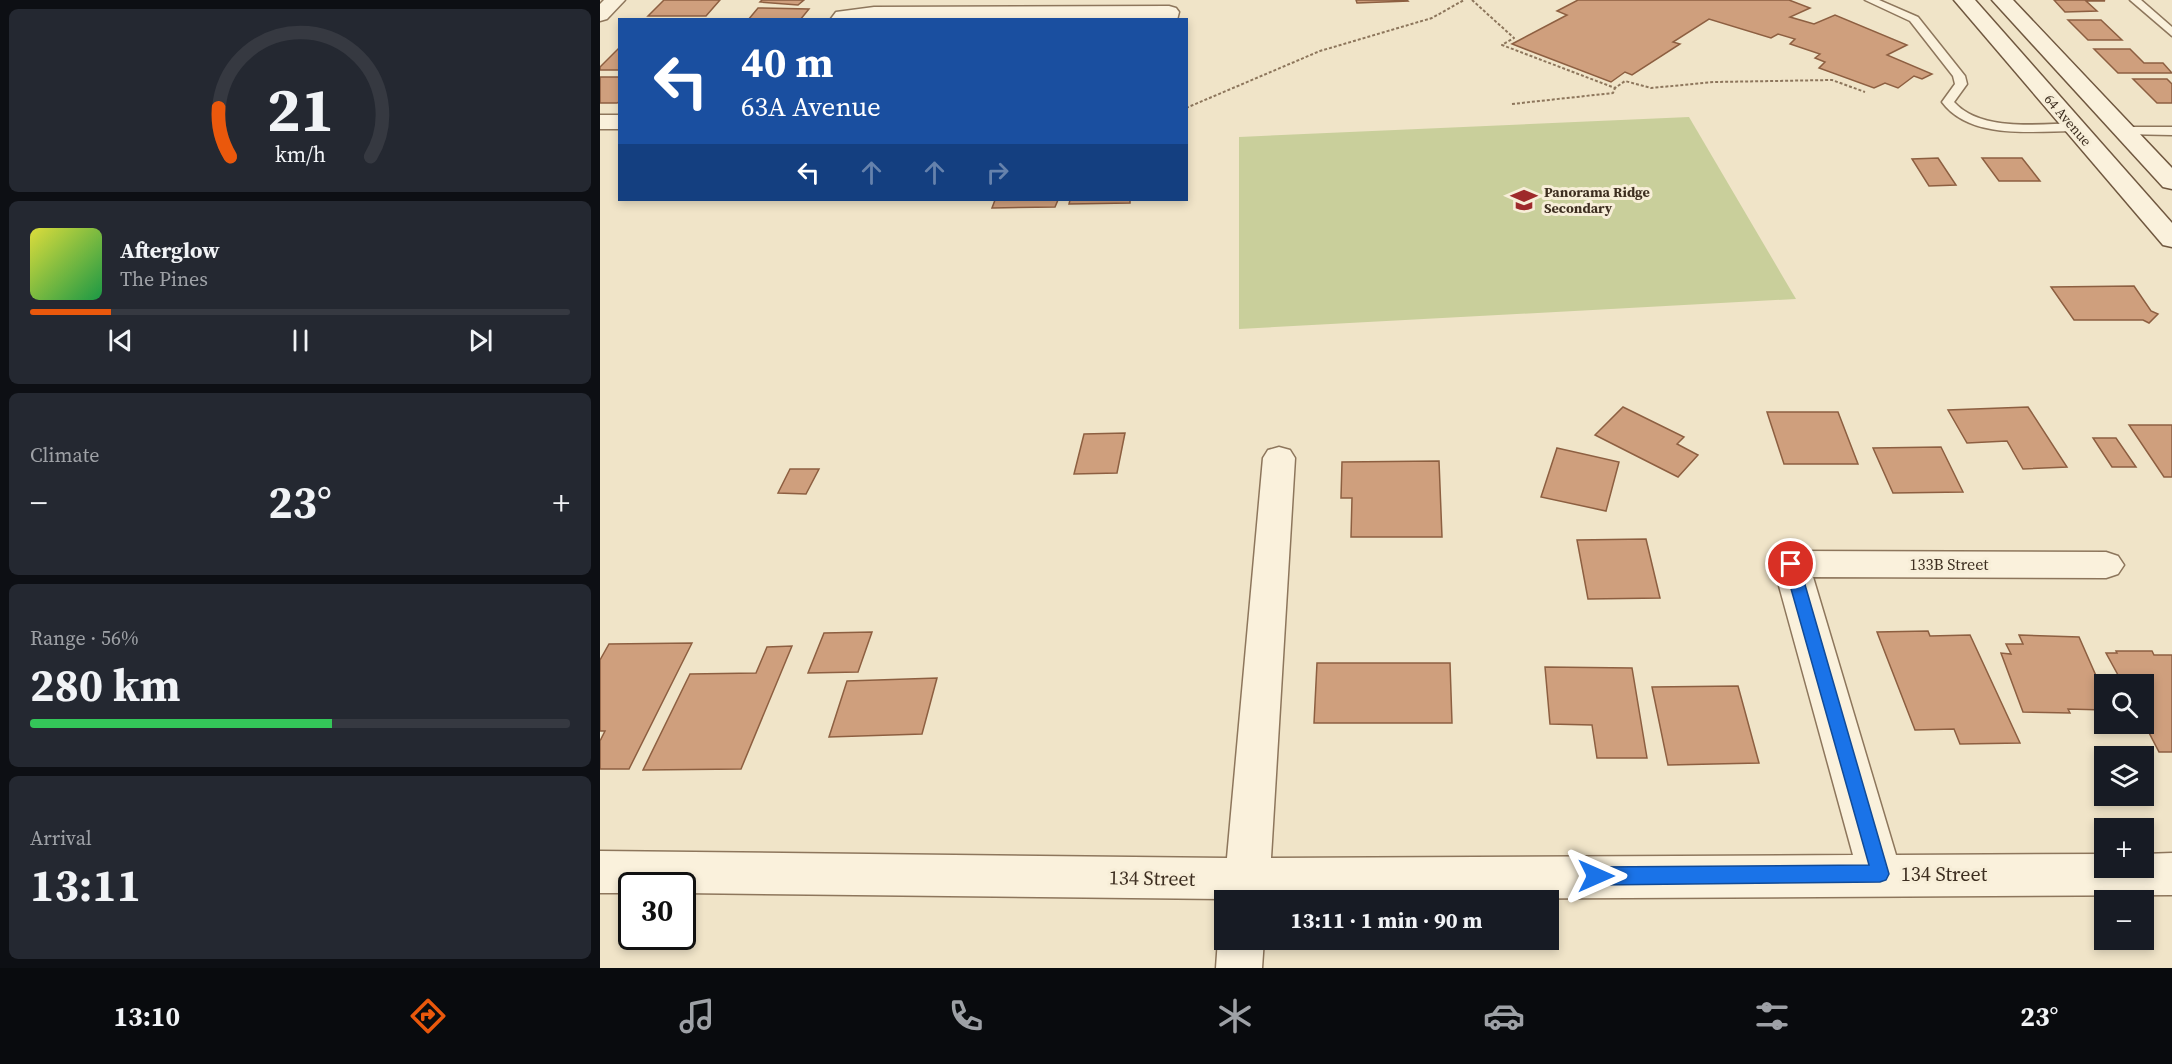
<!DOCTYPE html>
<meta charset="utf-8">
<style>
body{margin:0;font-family:"Source Serif 4",serif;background:#242831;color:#f1f3f6;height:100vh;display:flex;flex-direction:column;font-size:22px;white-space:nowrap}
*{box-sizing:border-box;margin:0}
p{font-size:20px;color:#9ea1a6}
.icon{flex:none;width:33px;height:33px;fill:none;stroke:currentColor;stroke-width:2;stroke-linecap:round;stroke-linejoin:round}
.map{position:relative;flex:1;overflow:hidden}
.drawer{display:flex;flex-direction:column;gap:9px;padding:9px;background:#0d0f14;width:600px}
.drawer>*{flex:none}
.guide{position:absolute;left:18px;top:18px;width:570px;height:183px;border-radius:0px;box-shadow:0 3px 9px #0003;background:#1a4fa0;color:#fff;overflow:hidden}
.tools{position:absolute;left:1494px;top:674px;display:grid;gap:12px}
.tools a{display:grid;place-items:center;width:60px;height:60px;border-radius:0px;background:#171b24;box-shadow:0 3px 9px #0003;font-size:30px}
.speed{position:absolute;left:18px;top:872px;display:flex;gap:12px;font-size:30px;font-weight:700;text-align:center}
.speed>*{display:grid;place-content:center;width:78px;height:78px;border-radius:50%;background:#171b24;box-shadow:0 3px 9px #0003;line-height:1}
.speed .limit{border:3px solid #111;border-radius:9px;background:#fff;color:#111}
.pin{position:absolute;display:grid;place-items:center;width:51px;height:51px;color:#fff;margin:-26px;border:3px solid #fff;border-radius:50%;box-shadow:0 2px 6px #0007}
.me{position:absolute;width:66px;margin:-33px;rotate:90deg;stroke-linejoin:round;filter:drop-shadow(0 0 4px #0008)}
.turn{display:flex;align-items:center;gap:21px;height:126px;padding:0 24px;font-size:27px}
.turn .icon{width:78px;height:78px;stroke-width:2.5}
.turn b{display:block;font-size:42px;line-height:51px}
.lanes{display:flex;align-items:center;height:57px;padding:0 24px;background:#0003;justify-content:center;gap:30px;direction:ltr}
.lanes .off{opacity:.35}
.big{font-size:45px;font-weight:700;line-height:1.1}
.drawer .widget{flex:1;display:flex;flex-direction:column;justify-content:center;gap:9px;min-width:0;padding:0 21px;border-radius:9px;background:#242831}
.drawer .dial{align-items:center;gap:0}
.dial svg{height:156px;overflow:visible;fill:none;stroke:#363941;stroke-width:7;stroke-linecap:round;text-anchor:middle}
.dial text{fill:#f1f3f6;stroke:none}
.song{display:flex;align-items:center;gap:18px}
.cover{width:72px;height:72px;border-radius:9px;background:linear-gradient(135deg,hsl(60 70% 55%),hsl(140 70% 35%))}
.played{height:6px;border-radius:3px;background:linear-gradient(90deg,#ea580c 15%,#363941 15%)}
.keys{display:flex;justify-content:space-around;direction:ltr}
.heat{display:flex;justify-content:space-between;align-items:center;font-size:33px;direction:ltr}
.charge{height:9px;border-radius:4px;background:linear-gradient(90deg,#34c759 56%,#363941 0)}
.trip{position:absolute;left:614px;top:890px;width:345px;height:60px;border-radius:0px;background:#171b24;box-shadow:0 3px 9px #0003;font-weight:700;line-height:60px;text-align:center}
.tabs{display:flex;height:96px;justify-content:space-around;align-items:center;background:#090b0e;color:#9ea1a6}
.tabs .icon{width:42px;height:42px}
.tabs .current{color:#ea580c}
.tabs b{font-size:27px;color:#f1f3f6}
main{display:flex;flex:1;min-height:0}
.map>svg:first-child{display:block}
.green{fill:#c9cf9b}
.building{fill:#cf9f7d;stroke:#8d5f41;stroke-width:1.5}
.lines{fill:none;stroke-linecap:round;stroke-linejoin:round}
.service-casing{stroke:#8d765c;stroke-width:3}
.minor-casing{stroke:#8d765c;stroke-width:3}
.secondary-casing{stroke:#6f573f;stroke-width:3}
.path{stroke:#8d765c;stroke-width:2;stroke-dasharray:3 2;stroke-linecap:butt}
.service{fill:#faf1dc;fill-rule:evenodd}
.minor{fill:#faf1dc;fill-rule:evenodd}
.secondary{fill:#faf1dc;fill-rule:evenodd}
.route{fill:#1a73e8;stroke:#114b97;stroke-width:1.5}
.labels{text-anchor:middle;stroke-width:6;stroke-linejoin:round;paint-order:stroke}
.far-street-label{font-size:14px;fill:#3d2e20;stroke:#f7eed8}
.far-poi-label{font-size:14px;font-weight:bold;fill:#3d2e20;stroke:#f7eed8;text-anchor:start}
.street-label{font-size:16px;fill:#3d2e20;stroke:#f7eed8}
.near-street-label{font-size:20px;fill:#3d2e20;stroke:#f7eed8}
</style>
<main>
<section class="drawer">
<div class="widget dial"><svg viewBox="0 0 100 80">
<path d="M14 69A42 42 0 1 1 86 69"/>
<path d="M14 69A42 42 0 0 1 8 44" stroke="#ea580c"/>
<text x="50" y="56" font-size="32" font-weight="700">21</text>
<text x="50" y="72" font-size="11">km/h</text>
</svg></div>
<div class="widget">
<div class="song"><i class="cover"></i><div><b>Afterglow</b><p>The Pines</p></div></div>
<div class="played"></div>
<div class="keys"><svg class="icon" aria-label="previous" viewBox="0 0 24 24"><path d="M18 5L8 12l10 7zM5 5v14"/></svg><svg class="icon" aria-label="pause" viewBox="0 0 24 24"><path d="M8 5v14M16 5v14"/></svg><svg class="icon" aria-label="next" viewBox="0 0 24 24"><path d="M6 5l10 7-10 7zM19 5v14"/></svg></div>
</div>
<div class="widget"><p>Climate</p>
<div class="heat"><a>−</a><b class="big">23°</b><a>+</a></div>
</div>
<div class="widget"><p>Range · 56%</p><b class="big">280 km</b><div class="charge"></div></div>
<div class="widget"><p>Arrival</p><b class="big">13:11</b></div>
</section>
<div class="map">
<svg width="1572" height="968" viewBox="0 0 1572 968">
<rect width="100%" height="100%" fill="#f0e4c8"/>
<path class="green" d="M1089,117L1196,299L639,329V137Z"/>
<g class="building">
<path d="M64,0H120L106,16H48Z"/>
<path d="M162,0H204L198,5L160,2Z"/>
<path d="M756,0H807L808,1L757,3Z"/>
<path d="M978,0H1189L1210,8L1190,17L1214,24L1235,15L1307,45L1287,55L1332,74L1322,79L1314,76L1298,88L1285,83L1274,88L1219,68L1225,62L1215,58L1220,54L1190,44L1195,39L1178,34L1171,38L1109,19L1073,42L1080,44L1032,75L1025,72L1011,82L912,44L967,15L957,11Z"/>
<path d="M1454,0H1503L1505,1H1486L1497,11L1465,12Z"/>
<path d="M158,8L209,9L200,20H148Z"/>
<path d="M1468,20H1501L1522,40H1488Z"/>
<path d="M20,47V70H0V67Z"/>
<path d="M1494,49H1530L1544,63H1563L1572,73H1518Z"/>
<path d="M0,77H20V101L17,103H0Z"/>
<path d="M1533,79H1567L1572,84V103H1557Z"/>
<path d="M1338,158L1356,185L1329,186L1312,159Z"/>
<path d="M1382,158H1422L1440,181H1399Z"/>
<path d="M395,200H458L455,207L392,208Z"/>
<path d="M470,200H530V203L469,204Z"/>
<path d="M1534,286L1551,311L1558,314L1549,323L1543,320H1474L1451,287Z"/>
<path d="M1023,407L1084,437L1077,444L1098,455L1078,477L995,435Z"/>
<path d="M1428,407L1467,467L1423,469L1407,441L1367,443L1348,410Z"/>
<path d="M1167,412H1238L1258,464H1184Z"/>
<path d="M1529,425H1572V477H1564Z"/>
<path d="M525,433L517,473L474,474L484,434Z"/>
<path d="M1493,438H1516L1536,467H1512Z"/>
<path d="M1341,447L1363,492L1293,493L1273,448Z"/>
<path d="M957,448L1019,462L1006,511L941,497Z"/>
<path d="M839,461L842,537H751L752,498H741L742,462Z"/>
<path d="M190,469H219L206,494L178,493Z"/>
<path d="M1046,539L1060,598L988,599L977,540Z"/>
<path d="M1328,631L1330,636L1370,635L1420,743L1360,744L1354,729L1315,730L1277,632Z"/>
<path d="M272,632L258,672L208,673L224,633Z"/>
<path d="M1419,635L1479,637L1504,694V710L1468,709L1470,713L1423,712L1401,653L1411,654L1406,644H1423Z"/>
<path d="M92,643L29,769H0V741L5,731H0V660L9,644Z"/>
<path d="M192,646L141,769L43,770L90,674L156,673L167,647Z"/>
<path d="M1516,651H1552L1554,655H1572V752H1559L1544,723V684H1523L1506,653H1517Z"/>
<path d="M717,663H850L852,723H714Z"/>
<path d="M945,667L1032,668L1047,758H997L992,725L950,724Z"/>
<path d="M337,678L322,734L229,737L247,681Z"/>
<path d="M1138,686L1159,763L1068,765L1052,687Z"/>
</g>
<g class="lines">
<g class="service-casing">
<g id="service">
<path d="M1265,0H1279L1318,17L1365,76L1367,84L1354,102C1381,132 1439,124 1475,123L1481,127L1475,131C1433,131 1370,140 1342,102L1355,84L1353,76L1310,21Z"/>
<path d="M1530,0H1541L1572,27V36Z"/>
<path d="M1525,127H1572V135L1521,134V128Z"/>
</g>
</g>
<g class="minor-casing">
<g id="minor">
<path d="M4,0H25L7,19L0,21V4Z"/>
<path d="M569,6L576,8L579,12L577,20H230L236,12L274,7Z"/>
<rect x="0" y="115" width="20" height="14"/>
<path d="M679,447L690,450L695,458L671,858L1253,855L1173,564L1179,555L1191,551L1506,552L1518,556L1524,565L1518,574L1506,578L1213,577L1296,855L1504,854V867H1544V854L1572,853V895L667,900H624V903L623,899L82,893V885H32V893H0V851L627,858L663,458L668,450Z"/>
<path d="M624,925V939H664L662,968H616L618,939Z"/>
</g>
</g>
<g class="secondary-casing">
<g id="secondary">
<path d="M1354,0H1375L1572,223V247L1563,245Z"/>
<path d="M1392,0H1413L1572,168V189L1563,187Z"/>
</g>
</g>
<g class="path">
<path d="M872,0L914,38L902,45L1015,88L1025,81L1051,88L1114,82L1232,80L1265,92"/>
<path d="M912,104L1013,93L1015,88"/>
<path d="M586,108L720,51L832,18L864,0"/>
</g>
<use href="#service" class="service"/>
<use href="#minor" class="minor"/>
<use href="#secondary" class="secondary"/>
</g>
<path class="route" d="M1191,558L1199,564L1289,874L1286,880L1280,882L996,885L989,882L987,876L989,870L996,867L1269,865L1184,564Z"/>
<defs>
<g id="school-bare" transform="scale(2.07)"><path d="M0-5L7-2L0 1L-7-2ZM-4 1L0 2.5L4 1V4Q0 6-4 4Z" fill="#9e2a2b" stroke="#f7eed8" stroke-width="2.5" paint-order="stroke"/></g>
</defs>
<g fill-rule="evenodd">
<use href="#school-bare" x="924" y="200"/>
</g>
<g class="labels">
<g class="far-street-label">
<text transform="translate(1468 120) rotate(49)" y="5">64 Avenue</text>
</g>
<g class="far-poi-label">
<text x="944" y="197">Panorama Ridge<tspan x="944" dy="16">Secondary</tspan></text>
</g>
<g class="street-label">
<text x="1349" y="570">133B Street</text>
</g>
<g class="near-street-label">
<text x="1344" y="881">134 Street</text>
<text transform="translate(552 878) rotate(1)" y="7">134 Street</text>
</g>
</g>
</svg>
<div class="tools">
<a><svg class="icon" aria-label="search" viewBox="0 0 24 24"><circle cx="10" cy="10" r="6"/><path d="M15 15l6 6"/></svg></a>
<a><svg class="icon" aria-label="layers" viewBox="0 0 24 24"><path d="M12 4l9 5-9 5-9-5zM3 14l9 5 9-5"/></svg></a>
<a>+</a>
<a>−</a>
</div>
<div class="speed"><div class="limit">30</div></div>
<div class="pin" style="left:1191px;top:564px;background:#d93025"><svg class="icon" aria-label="arrive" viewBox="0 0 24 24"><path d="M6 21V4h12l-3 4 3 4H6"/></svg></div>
<svg class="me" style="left:996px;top:876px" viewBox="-20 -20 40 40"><path d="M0-17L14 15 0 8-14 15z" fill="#1a73e8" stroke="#fff" stroke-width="4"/></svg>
<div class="trip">13:11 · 1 min · 90 m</div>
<div class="guide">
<div class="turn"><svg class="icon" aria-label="left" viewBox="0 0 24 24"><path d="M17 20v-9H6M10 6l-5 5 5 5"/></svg><div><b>40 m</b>63A Avenue</div></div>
<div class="lanes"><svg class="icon" aria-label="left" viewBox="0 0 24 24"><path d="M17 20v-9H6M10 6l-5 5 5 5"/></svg><svg class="icon off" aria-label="ahead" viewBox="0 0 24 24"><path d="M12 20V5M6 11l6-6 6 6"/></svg><svg class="icon off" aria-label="ahead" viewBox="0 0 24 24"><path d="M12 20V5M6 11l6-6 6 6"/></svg><svg class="icon off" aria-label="right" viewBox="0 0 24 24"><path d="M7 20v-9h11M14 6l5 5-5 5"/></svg></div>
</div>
</div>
</main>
<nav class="tabs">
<b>13:10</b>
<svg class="icon current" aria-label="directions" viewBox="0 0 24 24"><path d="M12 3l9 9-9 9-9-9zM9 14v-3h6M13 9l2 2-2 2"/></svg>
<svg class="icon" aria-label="music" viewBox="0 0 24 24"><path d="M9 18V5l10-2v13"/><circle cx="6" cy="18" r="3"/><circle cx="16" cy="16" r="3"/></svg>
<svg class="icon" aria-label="phone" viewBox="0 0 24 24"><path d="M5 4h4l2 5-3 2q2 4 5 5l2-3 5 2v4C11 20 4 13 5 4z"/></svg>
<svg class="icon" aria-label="climate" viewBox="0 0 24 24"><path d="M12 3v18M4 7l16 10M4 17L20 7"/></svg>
<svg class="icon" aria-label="car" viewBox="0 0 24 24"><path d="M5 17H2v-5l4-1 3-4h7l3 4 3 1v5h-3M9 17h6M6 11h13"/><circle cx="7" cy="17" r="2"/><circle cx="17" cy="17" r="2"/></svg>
<svg class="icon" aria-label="filters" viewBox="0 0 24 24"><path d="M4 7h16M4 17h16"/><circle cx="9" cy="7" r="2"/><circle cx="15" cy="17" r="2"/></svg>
<b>23°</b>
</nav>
